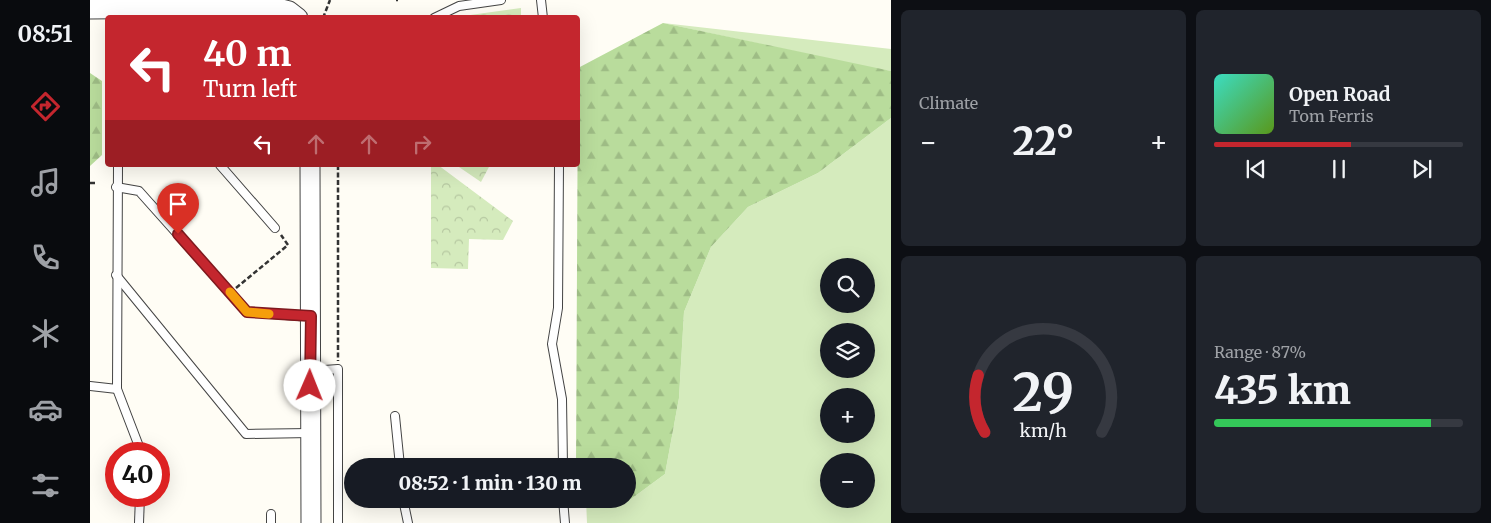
<!DOCTYPE html>
<meta charset="utf-8">
<style>
body{margin:0;font-family:Merriweather,serif;background:#20242c;color:#f1f3f6;height:100vh;display:flex;flex-direction:column;font-size:19px;white-space:nowrap}
*{box-sizing:border-box;margin:0}
p{font-size:16px;color:#9ea1a6}
.icon{flex:none;width:28px;height:28px;fill:none;stroke:currentColor;stroke-width:2;stroke-linecap:round;stroke-linejoin:round}
.map{position:relative;flex:1;overflow:hidden}
.details{display:flex;flex-direction:column;gap:10px;padding:10px;background:#0d0f14;width:600px}
.details>*{flex:none}
.top-card{position:absolute;left:15px;top:15px;width:475px;height:152px;border-radius:5px;box-shadow:0 5px 20px #0002;background:#c4262e;color:#fff;overflow:hidden}
.fabs{position:absolute;left:730px;top:258px;display:grid;gap:10px}
.fabs a{display:grid;place-items:center;width:55px;height:55px;border-radius:50%;background:#171b24;box-shadow:0 5px 20px #0002;font-size:25px}
.speed{position:absolute;left:15px;top:442px;display:flex;gap:10px;font-size:25px;font-weight:700;text-align:center}
.speed>*{display:grid;place-content:center;width:65px;height:65px;border-radius:50%;background:#171b24;box-shadow:0 5px 20px #0002;line-height:1}
.speed .limit{border:8px solid #d22;background:#fff;color:#111}
.pin{position:absolute;display:grid;place-items:center;width:42px;height:42px;color:#fff;margin:-51px -21px;border-radius:50% 50% 50% 0;rotate:-45deg;box-shadow:0 0 5px #0007}
.pin .icon{rotate:45deg}
.me{position:absolute;width:55px;margin:-28px;rotate:1deg;stroke-linejoin:round;filter:drop-shadow(0 0 4px #0008)}
.turn{display:flex;align-items:center;gap:18px;height:105px;padding:0 15px;font-size:22px}
.turn .icon{width:65px;height:65px;stroke-width:2.5}
.turn b{display:block;font-size:35px;line-height:42px}
.lanes{display:flex;align-items:center;height:48px;padding:0 15px;background:#0003;justify-content:center;gap:25px;direction:ltr}
.lanes .off{opacity:.35}
.big{font-size:38px;font-weight:800;line-height:1.1}
.details .card{flex:1;display:flex;flex-direction:column;justify-content:center;gap:8px;min-width:0;padding:0 18px;border-radius:8px;background:#20242c}
.details .dial{align-items:center;gap:0}
.dial svg{height:130px;overflow:visible;fill:none;stroke:#363941;stroke-width:7;stroke-linecap:round;text-anchor:middle}
.dial text{fill:#f1f3f6;stroke:none}
.song{display:flex;align-items:center;gap:15px}
.cover{width:60px;height:60px;border-radius:8px;background:linear-gradient(135deg,hsl(170 70% 55%),hsl(90 70% 35%))}
.played{height:5px;border-radius:2px;background:linear-gradient(90deg,#c4262e 55%,#363941 55%)}
.keys{display:flex;justify-content:space-around;direction:ltr}
.heat{display:flex;justify-content:space-between;align-items:center;font-size:28px;direction:ltr}
.charge{height:8px;border-radius:4px;background:linear-gradient(90deg,#34c759 87%,#363941 0)}
.details .tiles{flex:1;display:grid;gap:10px;grid-template-columns:repeat(2,1fr)}
.trip{position:absolute;left:254px;top:458px;width:292px;height:50px;border-radius:25px;background:#171b24;box-shadow:0 5px 20px #0002;font-weight:800;line-height:50px;text-align:center}
main{display:flex;flex:1;min-height:0}
.menu{display:flex;flex-direction:column;width:90px;justify-content:space-around;align-items:center;background:#090b0e;color:#9ea1a6}
.menu .icon{width:35px;height:35px}
.menu .on{color:#c4262e}
.menu b{font-size:22px;color:#f1f3f6}
.map>svg:first-child{display:block}
.grass{fill:#d5ebbd;fill-rule:evenodd}
.forest{fill:url(#forest-firs)}
.park{fill:url(#park-crowns)}
.lines{fill:none;stroke-linecap:round;stroke-linejoin:round}
.service-casing{stroke:#444;stroke-width:10}
.tertiary-casing{stroke:#444;stroke-width:21}
.path{stroke:#333;stroke-width:2.5;stroke-dasharray:5 2.5;stroke-linecap:butt}
.service{stroke:#fff;stroke-width:8}
.tertiary{stroke:#fff;stroke-width:19}
.route-casing{stroke:#7f191e;stroke-width:12}
.route{stroke:#c4262e;stroke-width:9}
.slow{stroke:#f59e0b;stroke-width:9}
</style>
<main>
<nav class="menu">
<b>08:51</b>
<svg class="icon on" aria-label="directions" viewBox="0 0 24 24"><path d="M12 3l9 9-9 9-9-9zM9 14v-3h6M13 9l2 2-2 2"/></svg>
<svg class="icon" aria-label="music" viewBox="0 0 24 24"><path d="M9 18V5l10-2v13"/><circle cx="6" cy="18" r="3"/><circle cx="16" cy="16" r="3"/></svg>
<svg class="icon" aria-label="phone" viewBox="0 0 24 24"><path d="M5 4h4l2 5-3 2q2 4 5 5l2-3 5 2v4C11 20 4 13 5 4z"/></svg>
<svg class="icon" aria-label="climate" viewBox="0 0 24 24"><path d="M12 3v18M4 7l16 10M4 17L20 7"/></svg>
<svg class="icon" aria-label="car" viewBox="0 0 24 24"><path d="M5 17H2v-5l4-1 3-4h7l3 4 3 1v5h-3M9 17h6M6 11h13"/><circle cx="7" cy="17" r="2"/><circle cx="17" cy="17" r="2"/></svg>
<svg class="icon" aria-label="filters" viewBox="0 0 24 24"><path d="M4 7h16M4 17h16"/><circle cx="9" cy="7" r="2"/><circle cx="15" cy="17" r="2"/></svg>
</nav>
<div class="map">
<svg width="801" height="523" viewBox="0 0 801 523">
<defs>
<pattern id="forest-firs" width="22" height="20" patternUnits="userSpaceOnUse" patternTransform="scale(1.25)"><rect width="22" height="20" fill="#b9dc9c"/><path d="M5 1l3.5 6h-7zM16 11l3.5 6h-7z" fill="#9ebc85"/></pattern>
<pattern id="park-crowns" width="20" height="18" patternUnits="userSpaceOnUse" patternTransform="scale(1.25)"><rect width="20" height="18" fill="#d5ebbd"/><path d="M2 6a3 3 0 1 1 6 0M12 15a3 3 0 1 1 6 0" fill="none" stroke="#b6c8a1"/></pattern>
</defs>
<rect width="100%" height="100%" fill="#fffdf5"/>
<g class="grass">
<path d="M573,23L801,49V71L787,69Z"/>
<path d="M801,118V523H497L496,499H518L533,505L575,474L589,398L594,312L621,247L658,207L728,173ZM739,266H776V304H739ZM739,331H776V369H739ZM739,396H776V434H739ZM739,461H776V499H739Z"/>
</g>
<g class="forest">
<path d="M573,23L801,71V118L728,173L658,207L621,247L594,312L589,398L575,474L533,505L518,499H538V466H486L488,68Z"/>
<path d="M0,73L12,81V155L0,166Z"/>
</g>
<g class="park">
<path d="M431,8V17H370L373,16Z"/>
<path d="M341,165H348L423,221L413,240L379,239L378,269L341,268Z"/>
<path d="M366,165H400L391,182Z"/>
</g>
<g class="lines">
<g class="service-casing">
<g id="service">
<path d="M451,0L453,18"/>
<path d="M344,18L369,6L411,0"/>
<path d="M130,165L185,228"/>
<path d="M469,165L468,308L462,344L472,399L473,466"/>
<path d="M26,187L49,191L157,312L220,317"/>
<path d="M26,275L156,434L220,433"/>
<path d="M221,371L248,369V523"/>
<path d="M0,386L27,389L28,165"/>
<path d="M27,389L50,449"/>
<path d="M305,416L310,466"/>
<path d="M313,499L318,523"/>
<path d="M473,499L475,523"/>
<path d="M181,514V523"/>
<path d="M49,523L50,496"/>
</g>
</g>
<g class="tertiary-casing">
<g id="tertiary">
<path d="M0,9L184,7L199,11L208,18"/>
<path d="M220,165L221,523"/>
</g>
</g>
<g class="path">
<path d="M306,0H308"/>
<path d="M233,18L240,0"/>
<path d="M248,165V361"/>
<path d="M0,183H5"/>
<path d="M146,288L198,245L191,235"/>
</g>
<use href="#service" class="service"/>
<use href="#tertiary" class="tertiary"/>
</g>
<g class="lines">
<g class="route-casing">
<path id="route" d="M88,234L157,312L221,316L220,386"/>
</g>
<use href="#route" class="route"/>
<path class="slow" d="M140,292L157,312L179,314"/>
</g>
</svg>
<div class="fabs">
<a><svg class="icon" aria-label="search" viewBox="0 0 24 24"><circle cx="10" cy="10" r="6"/><path d="M15 15l6 6"/></svg></a>
<a><svg class="icon" aria-label="layers" viewBox="0 0 24 24"><path d="M12 4l9 5-9 5-9-5zM3 14l9 5 9-5"/></svg></a>
<a>+</a>
<a>−</a>
</div>
<div class="speed"><div class="limit">40</div></div>
<div class="pin" style="left:88px;top:234px;background:#d93025"><svg class="icon" aria-label="arrive" viewBox="0 0 24 24"><path d="M6 21V4h12l-3 4 3 4H6"/></svg></div>
<svg class="me" style="left:220px;top:386px" viewBox="-20 -20 40 40"><circle r="19" fill="#fff"/><path d="M0-13L10 11 0 6-10 11z" fill="#c4262e"/></svg>
<div class="trip">08:52 · 1 min · 130 m</div>
<div class="top-card">
<div class="turn"><svg class="icon" aria-label="left" viewBox="0 0 24 24"><path d="M17 20v-9H6M10 6l-5 5 5 5"/></svg><div><b>40 m</b>Turn left</div></div>
<div class="lanes"><svg class="icon" aria-label="left" viewBox="0 0 24 24"><path d="M17 20v-9H6M10 6l-5 5 5 5"/></svg><svg class="icon off" aria-label="ahead" viewBox="0 0 24 24"><path d="M12 20V5M6 11l6-6 6 6"/></svg><svg class="icon off" aria-label="ahead" viewBox="0 0 24 24"><path d="M12 20V5M6 11l6-6 6 6"/></svg><svg class="icon off" aria-label="right" viewBox="0 0 24 24"><path d="M7 20v-9h11M14 6l5 5-5 5"/></svg></div>
</div>
</div>
<section class="details">
<div class="tiles">
<div class="card"><p>Climate</p>
<div class="heat"><a>−</a><b class="big">22°</b><a>+</a></div>
</div>
<div class="card">
<div class="song"><i class="cover"></i><div><b>Open Road</b><p>Tom Ferris</p></div></div>
<div class="played"></div>
<div class="keys"><svg class="icon" aria-label="previous" viewBox="0 0 24 24"><path d="M18 5L8 12l10 7zM5 5v14"/></svg><svg class="icon" aria-label="pause" viewBox="0 0 24 24"><path d="M8 5v14M16 5v14"/></svg><svg class="icon" aria-label="next" viewBox="0 0 24 24"><path d="M6 5l10 7-10 7zM19 5v14"/></svg></div>
</div>
<div class="card dial"><svg viewBox="0 0 100 80">
<path d="M14 69A42 42 0 1 1 86 69"/>
<path d="M14 69A42 42 0 0 1 10 34" stroke="#c4262e"/>
<text x="50" y="56" font-size="32" font-weight="700">29</text>
<text x="50" y="72" font-size="11">km/h</text>
</svg></div>
<div class="card"><p>Range · 87%</p><b class="big">435 km</b><div class="charge"></div></div>
</div>
</section>
</main>
